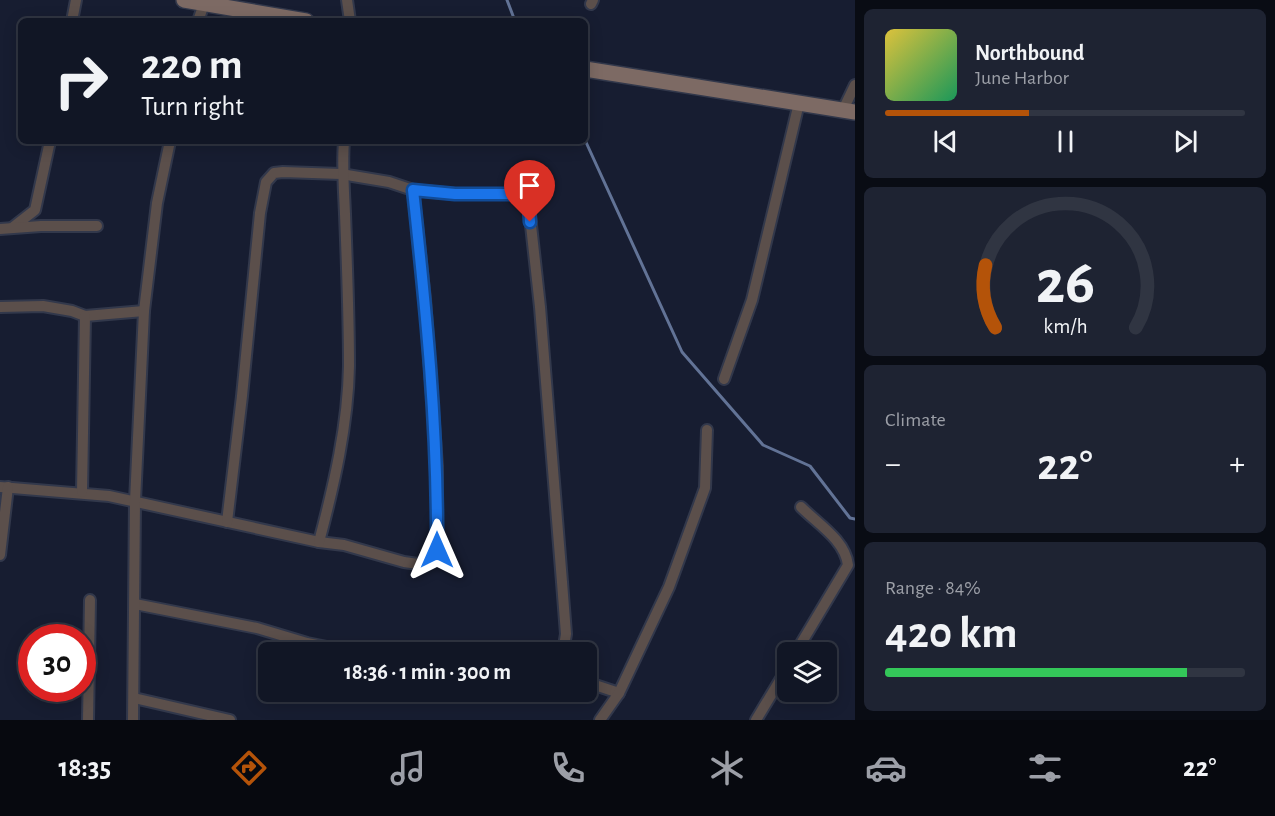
<!DOCTYPE html>
<meta charset="utf-8">
<style>
body{margin:0;font-family:"Alegreya Sans",sans-serif;background:#1e2332;color:#f1f3f6;height:100vh;display:flex;flex-direction:column;font-size:22px;white-space:nowrap}
*{box-sizing:border-box;margin:0}
p{font-size:20px;color:#9c9fa7}
.icon{flex:none;width:33px;height:33px;fill:none;stroke:currentColor;stroke-width:2;stroke-linecap:round;stroke-linejoin:round}
.map{position:relative;flex:1;overflow:hidden}
.details{display:flex;flex-direction:column;gap:9px;padding:9px;background:#090c14;width:420px}
.details>*{flex:none}
.top-card{position:absolute;left:18px;top:18px;width:570px;height:126px;border-radius:9px;box-shadow:0 3px 15px #0003,0 0 0 2px #303542;background:#111625;color:#f1f3f6;overflow:hidden}
.controls{position:absolute;left:777px;top:642px;display:grid;gap:12px}
.controls a{display:grid;place-items:center;width:60px;height:60px;border-radius:9px;background:#111625;box-shadow:0 3px 15px #0003,0 0 0 2px #303542;font-size:30px}
.speed{position:absolute;left:18px;top:624px;display:flex;gap:12px;font-size:30px;font-weight:700;text-align:center}
.speed>*{display:grid;place-content:center;width:78px;height:78px;border-radius:50%;background:#111625;box-shadow:0 3px 15px #0003,0 0 0 2px #303542;line-height:1}
.speed .limit{border:9px solid #d22;background:#fff;color:#111}
.pin{position:absolute;display:grid;place-items:center;width:51px;height:51px;color:#fff;margin:-62px -26px;border-radius:50% 50% 50% 0;rotate:-45deg;box-shadow:0 0 6px #0007}
.pin .icon{rotate:45deg}
.me{position:absolute;width:66px;margin:-33px;rotate:0deg;stroke-linejoin:round;filter:drop-shadow(0 0 4px #0008)}
.turn{display:flex;align-items:center;gap:21px;height:126px;padding:0 24px;font-size:27px}
.turn .icon{width:78px;height:78px;stroke-width:2.5}
.turn b{display:block;font-size:42px;line-height:51px}
.big{font-size:45px;font-weight:700;line-height:1.1}
.details .widget{flex:1;display:flex;flex-direction:column;justify-content:center;gap:9px;min-width:0;padding:0 21px;border-radius:9px;background:#1e2332}
.details .dial{align-items:center;gap:0}
.dial svg{height:156px;overflow:visible;fill:none;stroke:#303542;stroke-width:7;stroke-linecap:round;text-anchor:middle}
.dial text{fill:#f1f3f6;stroke:none}
.song{display:flex;align-items:center;gap:18px}
.cover{width:72px;height:72px;border-radius:9px;background:linear-gradient(135deg,hsl(50 70% 55%),hsl(150 70% 35%))}
.played{height:6px;border-radius:3px;background:linear-gradient(90deg,#b45309 40%,#303542 40%)}
.keys{display:flex;justify-content:space-around;direction:ltr}
.heat{display:flex;justify-content:space-between;align-items:center;font-size:33px;direction:ltr}
.charge{height:9px;border-radius:4px;background:linear-gradient(90deg,#34c759 84%,#303542 0)}
.trip{position:absolute;left:258px;top:642px;width:339px;height:60px;border-radius:9px;background:#111625;box-shadow:0 3px 15px #0003,0 0 0 2px #303542;font-weight:700;line-height:60px;text-align:center}
.dock{display:flex;height:96px;justify-content:space-around;align-items:center;background:#07090f;color:#9c9fa7}
.dock .icon{width:42px;height:42px}
.dock .on{color:#b45309}
.dock b{font-size:27px;color:#f1f3f6}
main{display:flex;flex:1;min-height:0}
.map>svg:first-child{display:block}
.lines{fill:none;stroke-linecap:round;stroke-linejoin:round}
.stream{stroke:#627396;stroke-width:3}
.minor-casing{stroke:#32384b;stroke-width:14}
.secondary-casing{stroke:#32384b;stroke-width:18}
.minor{stroke:#5b4f4b;stroke-width:10}
.secondary{stroke:#7d6a64;stroke-width:15}
.route-casing{stroke:#114b97;stroke-width:15}
.route{stroke:#1a73e8;stroke-width:10}
</style>
<main>
<div class="map">
<svg width="855" height="720" viewBox="0 0 855 720">
<rect width="100%" height="100%" fill="#171d31"/>
<g class="lines">
<g class="stream">
<path d="M507,0L515,21"/>
<path d="M585,140L682,352L763,445L810,466L850,518L855,519"/>
</g>
<g class="minor-casing">
<g id="minor">
<path d="M347,0L350,21"/>
<path d="M591,4L593,0"/>
<path d="M72,21L76,0"/>
<path d="M198,21L204,4"/>
<path d="M843,110L855,85"/>
<path d="M12,228L35,210L50,141"/>
<path d="M0,229L41,226H97"/>
<path d="M0,307L43,306L72,311L85,316L144,311"/>
<path d="M724,379L752,300L799,103"/>
<path d="M0,487L109,496L319,542L344,545L404,562L418,564L429,561L437,550V466L425,299L413,190"/>
<path d="M82,492L85,316"/>
<path d="M227,522L242,396L260,213L266,182L274,173L283,172L341,174L389,182L413,190L455,194H516L524,196L529,207L540,307L562,582L566,634L563,652"/>
<path d="M319,542C334,485 348,425 349,366C349,315 347,264 345,214C344,189 342,166 344,141"/>
<path d="M0,555L8,487"/>
<path d="M135,604L257,628L307,643L352,652"/>
<path d="M796,652L848,565C845,540 818,524 801,507"/>
<path d="M586,682L619,693"/>
<path d="M134,698L230,720"/>
<path d="M88,720L90,600"/>
<path d="M133,720L135,501L144,311L157,203L170,141"/>
<path d="M600,720L619,693L669,587L705,488L707,430"/>
<path d="M756,720L788,667"/>
</g>
</g>
<g class="secondary-casing">
<g id="secondary">
<path d="M184,0L306,21"/>
<path d="M585,69L855,112"/>
</g>
</g>
<use href="#minor" class="minor"/>
<use href="#secondary" class="secondary"/>
</g>
<g class="lines">
<g class="route-casing">
<path id="route" d="M437,550C438,429 426,310 413,190L455,194H516L524,196L529,207L530,222"/>
</g>
<use href="#route" class="route"/>
</g>
</svg>
<div class="controls">
<a><svg class="icon" aria-label="layers" viewBox="0 0 24 24"><path d="M12 4l9 5-9 5-9-5zM3 14l9 5 9-5"/></svg></a>
</div>
<div class="speed"><div class="limit">30</div></div>
<div class="pin" style="left:530px;top:222px;background:#d93025"><svg class="icon" aria-label="arrive" viewBox="0 0 24 24"><path d="M6 21V4h12l-3 4 3 4H6"/></svg></div>
<svg class="me" style="left:437px;top:550px" viewBox="-20 -20 40 40"><path d="M0-17L14 15 0 8-14 15z" fill="#1a73e8" stroke="#fff" stroke-width="4"/></svg>
<div class="trip">18:36 · 1 min · 300 m</div>
<div class="top-card">
<div class="turn"><svg class="icon" aria-label="right" viewBox="0 0 24 24"><path d="M7 20v-9h11M14 6l5 5-5 5"/></svg><div><b>220 m</b>Turn right</div></div>
</div>
</div>
<section class="details">
<div class="widget">
<div class="song"><i class="cover"></i><div><b>Northbound</b><p>June Harbor</p></div></div>
<div class="played"></div>
<div class="keys"><svg class="icon" aria-label="previous" viewBox="0 0 24 24"><path d="M18 5L8 12l10 7zM5 5v14"/></svg><svg class="icon" aria-label="pause" viewBox="0 0 24 24"><path d="M8 5v14M16 5v14"/></svg><svg class="icon" aria-label="next" viewBox="0 0 24 24"><path d="M6 5l10 7-10 7zM19 5v14"/></svg></div>
</div>
<div class="widget dial"><svg viewBox="0 0 100 80">
<path d="M14 69A42 42 0 1 1 86 69"/>
<path d="M14 69A42 42 0 0 1 9 37" stroke="#b45309"/>
<text x="50" y="56" font-size="32" font-weight="700">26</text>
<text x="50" y="72" font-size="11">km/h</text>
</svg></div>
<div class="widget"><p>Climate</p>
<div class="heat"><a>−</a><b class="big">22°</b><a>+</a></div>
</div>
<div class="widget"><p>Range · 84%</p><b class="big">420 km</b><div class="charge"></div></div>
</section>
</main>
<nav class="dock">
<b>18:35</b>
<svg class="icon on" aria-label="directions" viewBox="0 0 24 24"><path d="M12 3l9 9-9 9-9-9zM9 14v-3h6M13 9l2 2-2 2"/></svg>
<svg class="icon" aria-label="music" viewBox="0 0 24 24"><path d="M9 18V5l10-2v13"/><circle cx="6" cy="18" r="3"/><circle cx="16" cy="16" r="3"/></svg>
<svg class="icon" aria-label="phone" viewBox="0 0 24 24"><path d="M5 4h4l2 5-3 2q2 4 5 5l2-3 5 2v4C11 20 4 13 5 4z"/></svg>
<svg class="icon" aria-label="climate" viewBox="0 0 24 24"><path d="M12 3v18M4 7l16 10M4 17L20 7"/></svg>
<svg class="icon" aria-label="car" viewBox="0 0 24 24"><path d="M5 17H2v-5l4-1 3-4h7l3 4 3 1v5h-3M9 17h6M6 11h13"/><circle cx="7" cy="17" r="2"/><circle cx="17" cy="17" r="2"/></svg>
<svg class="icon" aria-label="filters" viewBox="0 0 24 24"><path d="M4 7h16M4 17h16"/><circle cx="9" cy="7" r="2"/><circle cx="15" cy="17" r="2"/></svg>
<b>22°</b>
</nav>
